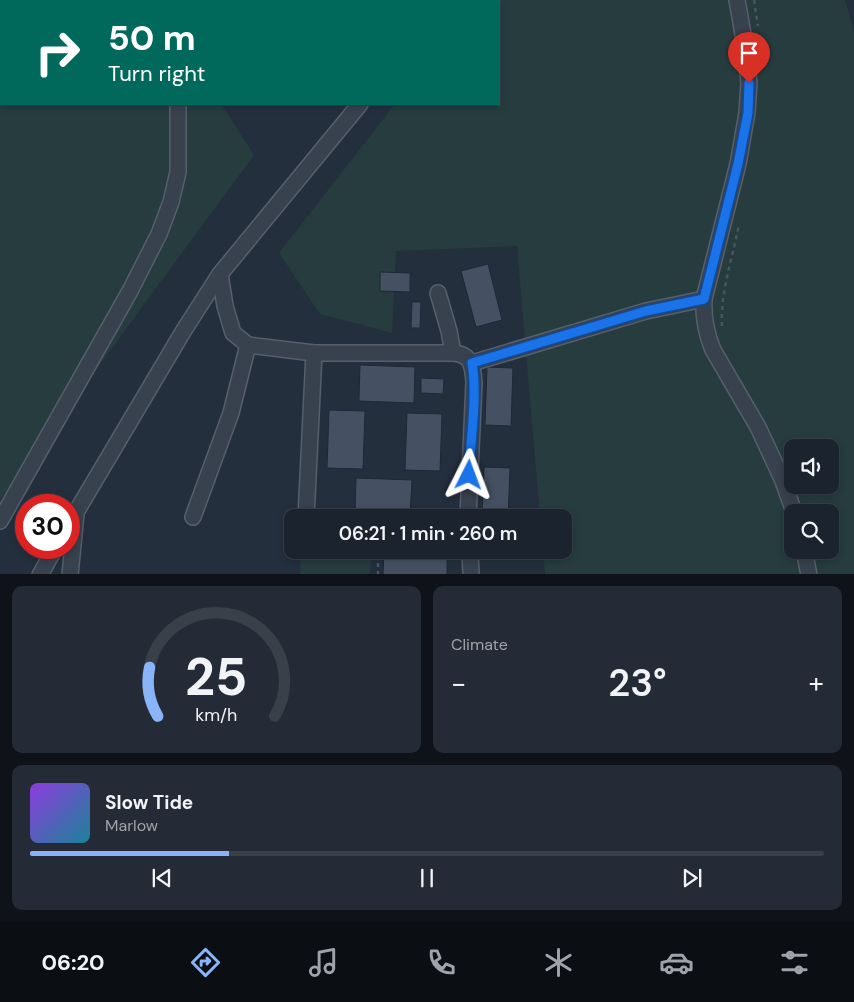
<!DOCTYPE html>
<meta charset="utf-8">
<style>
body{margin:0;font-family:"DM Sans",sans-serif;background:#242b36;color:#f1f3f6;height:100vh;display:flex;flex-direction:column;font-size:19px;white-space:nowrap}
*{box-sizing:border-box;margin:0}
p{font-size:16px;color:#a0a4aa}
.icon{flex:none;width:28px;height:28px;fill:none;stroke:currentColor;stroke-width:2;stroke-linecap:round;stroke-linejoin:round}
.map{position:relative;height:574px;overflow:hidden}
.drawer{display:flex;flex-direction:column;gap:12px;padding:12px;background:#0f1319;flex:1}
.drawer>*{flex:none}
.banner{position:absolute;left:0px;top:0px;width:500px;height:105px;box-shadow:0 2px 8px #0003,0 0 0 1px #39404a;background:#00695c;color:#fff;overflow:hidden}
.fabs{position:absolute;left:784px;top:439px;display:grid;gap:10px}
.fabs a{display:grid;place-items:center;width:55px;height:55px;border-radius:10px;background:#1b232e;box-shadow:0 2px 8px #0003,0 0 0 1px #39404a;font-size:25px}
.speed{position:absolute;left:15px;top:494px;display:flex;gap:10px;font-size:25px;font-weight:700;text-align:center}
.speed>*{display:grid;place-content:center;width:65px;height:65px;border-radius:50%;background:#1b232e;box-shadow:0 2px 8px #0003,0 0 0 1px #39404a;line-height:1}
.speed .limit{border:8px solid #d22;background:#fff;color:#111}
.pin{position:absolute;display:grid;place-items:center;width:42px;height:42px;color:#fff;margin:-51px -21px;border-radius:50% 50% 50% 0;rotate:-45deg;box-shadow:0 0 5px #0007}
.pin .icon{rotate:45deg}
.me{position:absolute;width:55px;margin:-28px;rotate:3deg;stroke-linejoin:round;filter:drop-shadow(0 0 4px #0008)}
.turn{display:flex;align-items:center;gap:18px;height:105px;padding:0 25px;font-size:22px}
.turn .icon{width:65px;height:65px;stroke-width:2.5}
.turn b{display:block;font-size:35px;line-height:42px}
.big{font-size:38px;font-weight:600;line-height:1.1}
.drawer .tile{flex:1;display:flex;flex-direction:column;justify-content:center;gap:8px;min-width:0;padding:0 18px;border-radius:10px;background:#242b36}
.drawer .dial{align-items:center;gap:0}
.dial svg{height:130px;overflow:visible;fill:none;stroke:#39404a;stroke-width:7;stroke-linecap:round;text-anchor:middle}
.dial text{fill:#f1f3f6;stroke:none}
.song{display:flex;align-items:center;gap:15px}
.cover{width:60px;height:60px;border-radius:8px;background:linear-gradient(135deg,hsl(270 70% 55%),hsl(190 70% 35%))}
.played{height:5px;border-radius:2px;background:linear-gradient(90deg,#8ab4f8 25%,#39404a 25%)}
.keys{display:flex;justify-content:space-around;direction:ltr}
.heat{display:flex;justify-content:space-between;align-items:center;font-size:28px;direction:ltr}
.drawer .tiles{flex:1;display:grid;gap:12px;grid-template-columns:1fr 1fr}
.tile:last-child{grid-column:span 2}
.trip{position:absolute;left:284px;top:509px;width:288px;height:50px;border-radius:10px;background:#1b232e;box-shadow:0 2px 8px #0003,0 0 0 1px #39404a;font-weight:600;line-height:50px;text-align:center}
.tabs{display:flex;height:80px;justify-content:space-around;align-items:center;background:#0b0e12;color:#a0a4aa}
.tabs .icon{width:35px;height:35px}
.tabs .active{color:#8ab4f8}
.tabs b{font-size:22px;color:#f1f3f6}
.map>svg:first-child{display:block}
.green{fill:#263c3f;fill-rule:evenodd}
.building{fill:#455162;stroke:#1f2835}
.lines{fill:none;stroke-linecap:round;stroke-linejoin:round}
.minor-casing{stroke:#565f6c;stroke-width:18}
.path{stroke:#44595c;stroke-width:2.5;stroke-dasharray:4 4;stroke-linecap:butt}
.minor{stroke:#38414e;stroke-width:15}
.route-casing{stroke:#114b97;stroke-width:12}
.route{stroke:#1a73e8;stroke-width:9}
</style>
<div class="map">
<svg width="854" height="575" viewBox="0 0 854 575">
<rect width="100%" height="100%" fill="#242f3e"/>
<g class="green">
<path d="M0,0L159,1H1V104H221L254,155L0,500Z"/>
<path d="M476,0H845L854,31V574H545L543,550H562V518L540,517L517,246L396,251L392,333L320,314L279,253L395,104H499V1H475ZM792,448H830V485H792ZM792,512H830V550H792Z"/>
<path d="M301,551L371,554L370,574H300Z"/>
</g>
<g class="building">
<path d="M488,264L502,320L476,327L461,271Z"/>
<path d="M380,272L410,273V292L380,291Z"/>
<path d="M412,302H421L420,328H411Z"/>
<path d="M360,365L415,367L414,403L359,401Z"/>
<path d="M487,367L513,368L511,426L485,425Z"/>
<path d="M421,378L444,379L443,394L421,393Z"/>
<path d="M329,410L365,411L363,469L327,468Z"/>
<path d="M407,413L442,414L440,471L405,470Z"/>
<path d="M484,467L510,468L508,518H482Z"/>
<path d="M356,478L412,480L410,516L355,514Z"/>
<path d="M384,552L447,554V575H383Z"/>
</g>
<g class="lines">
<g class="minor-casing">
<g id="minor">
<path d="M174,0V1"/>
<path d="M227,0V1"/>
<path d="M737,0L744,40L749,83L747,113L738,164L704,299C703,317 706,333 713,350L758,427L783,481L794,512"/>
<path d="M449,1L450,0"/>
<path d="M438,293L449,331L453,353"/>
<path d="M248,345L314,353H453C471,354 473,366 474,382L468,518"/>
<path d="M472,363L646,311L704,299"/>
<path d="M193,517L231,413L248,345L233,333L225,306L220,274"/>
<path d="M306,518L314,353"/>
<path d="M0,521L130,291L159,234L171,202L178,172V104"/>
<path d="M69,524L184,330L220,274L360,104"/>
<path d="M470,550L471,575"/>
<path d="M804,550L809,575"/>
<path d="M40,575L55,548"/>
<path d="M70,575L76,514"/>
</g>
</g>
<g class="path">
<path d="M754,0L758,26"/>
<path d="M722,326C720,292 733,257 739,224"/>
<path d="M378,575V550"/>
</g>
<use href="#minor" class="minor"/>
</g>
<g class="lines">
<g class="route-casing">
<path id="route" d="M469,475C470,441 478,396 472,363L646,311L704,299L738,164L748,113L749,83"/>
</g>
<use href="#route" class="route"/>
</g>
</svg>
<div class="fabs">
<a><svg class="icon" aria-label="sound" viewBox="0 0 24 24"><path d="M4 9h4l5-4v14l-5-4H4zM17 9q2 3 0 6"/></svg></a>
<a><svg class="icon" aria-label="search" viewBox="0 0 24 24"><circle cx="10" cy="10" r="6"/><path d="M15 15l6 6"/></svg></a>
</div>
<div class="speed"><div class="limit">30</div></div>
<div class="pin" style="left:749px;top:83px;background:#d93025"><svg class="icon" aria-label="arrive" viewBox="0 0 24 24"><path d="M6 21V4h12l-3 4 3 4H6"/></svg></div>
<svg class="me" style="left:469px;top:475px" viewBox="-20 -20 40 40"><path d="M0-17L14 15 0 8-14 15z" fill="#1a73e8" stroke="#fff" stroke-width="4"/></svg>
<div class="trip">06:21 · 1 min · 260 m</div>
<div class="banner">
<div class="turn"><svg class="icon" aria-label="right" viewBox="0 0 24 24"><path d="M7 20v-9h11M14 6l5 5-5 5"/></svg><div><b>50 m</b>Turn right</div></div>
</div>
</div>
<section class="drawer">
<div class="tiles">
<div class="tile dial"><svg viewBox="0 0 100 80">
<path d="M14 69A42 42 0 1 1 86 69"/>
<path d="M14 69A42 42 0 0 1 9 39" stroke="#8ab4f8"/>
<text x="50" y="56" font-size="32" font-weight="700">25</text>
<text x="50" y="72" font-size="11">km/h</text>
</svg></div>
<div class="tile"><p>Climate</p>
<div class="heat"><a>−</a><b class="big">23°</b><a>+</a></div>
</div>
<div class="tile">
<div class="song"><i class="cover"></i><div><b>Slow Tide</b><p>Marlow</p></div></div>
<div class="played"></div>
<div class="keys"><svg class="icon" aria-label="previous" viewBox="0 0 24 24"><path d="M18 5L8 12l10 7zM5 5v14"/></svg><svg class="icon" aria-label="pause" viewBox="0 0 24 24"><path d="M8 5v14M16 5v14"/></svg><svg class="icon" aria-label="next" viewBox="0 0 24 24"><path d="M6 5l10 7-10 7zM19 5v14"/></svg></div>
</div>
</div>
</section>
<nav class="tabs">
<b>06:20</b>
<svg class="icon active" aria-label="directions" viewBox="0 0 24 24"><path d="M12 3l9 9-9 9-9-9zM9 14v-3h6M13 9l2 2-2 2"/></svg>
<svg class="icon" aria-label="music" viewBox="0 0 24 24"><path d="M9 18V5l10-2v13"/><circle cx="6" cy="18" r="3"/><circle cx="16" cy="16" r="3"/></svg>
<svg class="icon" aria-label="phone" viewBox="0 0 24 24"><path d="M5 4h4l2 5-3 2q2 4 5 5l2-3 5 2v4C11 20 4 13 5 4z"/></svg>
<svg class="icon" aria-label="climate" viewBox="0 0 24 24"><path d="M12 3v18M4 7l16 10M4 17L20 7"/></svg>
<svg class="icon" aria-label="car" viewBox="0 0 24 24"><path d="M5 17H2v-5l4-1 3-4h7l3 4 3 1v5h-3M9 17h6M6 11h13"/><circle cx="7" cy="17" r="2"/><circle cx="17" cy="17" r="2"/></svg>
<svg class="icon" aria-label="filters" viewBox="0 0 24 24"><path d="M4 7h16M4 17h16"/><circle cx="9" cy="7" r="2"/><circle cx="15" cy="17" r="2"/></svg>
</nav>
